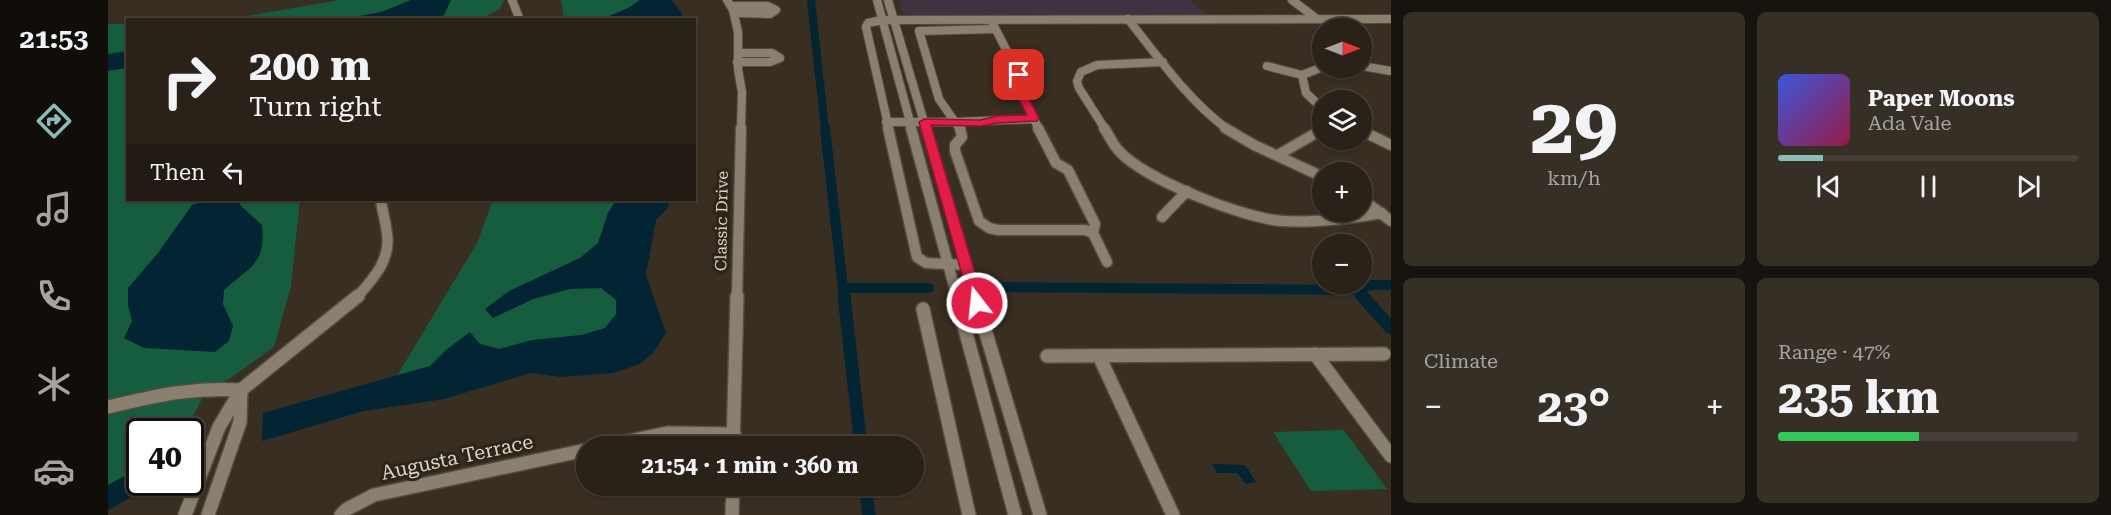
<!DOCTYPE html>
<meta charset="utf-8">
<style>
body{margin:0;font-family:"Roboto Serif",serif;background:#362f26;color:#f1f3f6;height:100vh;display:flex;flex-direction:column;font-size:22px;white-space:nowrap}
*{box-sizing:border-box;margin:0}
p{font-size:20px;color:#a5a4a2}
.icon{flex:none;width:33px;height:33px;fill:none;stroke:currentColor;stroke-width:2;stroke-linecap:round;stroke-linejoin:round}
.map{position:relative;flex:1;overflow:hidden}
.panel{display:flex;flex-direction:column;gap:12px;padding:12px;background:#17130e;width:720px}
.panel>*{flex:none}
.guide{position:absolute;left:18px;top:18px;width:570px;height:183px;border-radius:0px;box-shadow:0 2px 4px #0004,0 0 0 2px #463f38;background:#2a2219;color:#f1f3f6;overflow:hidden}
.needle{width:39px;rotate:90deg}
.controls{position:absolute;left:1204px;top:18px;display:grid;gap:12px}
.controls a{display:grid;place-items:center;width:60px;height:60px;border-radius:50%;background:#2a2219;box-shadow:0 2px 4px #0004,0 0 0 2px #463f38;font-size:30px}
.speed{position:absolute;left:18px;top:418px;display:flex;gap:12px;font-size:30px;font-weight:700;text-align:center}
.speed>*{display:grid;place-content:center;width:78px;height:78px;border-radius:50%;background:#2a2219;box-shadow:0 2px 4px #0004,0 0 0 2px #463f38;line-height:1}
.speed .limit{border:3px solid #111;border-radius:9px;background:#fff;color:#111}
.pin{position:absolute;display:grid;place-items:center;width:51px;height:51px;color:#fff;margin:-26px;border-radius:12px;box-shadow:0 3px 9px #0006}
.me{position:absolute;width:66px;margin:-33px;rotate:344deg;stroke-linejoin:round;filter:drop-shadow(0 0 4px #0008)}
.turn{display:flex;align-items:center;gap:21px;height:126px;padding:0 24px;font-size:27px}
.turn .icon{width:78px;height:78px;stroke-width:2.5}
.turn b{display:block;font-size:42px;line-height:51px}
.then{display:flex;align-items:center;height:57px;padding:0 24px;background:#0003;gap:12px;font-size:22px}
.big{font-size:45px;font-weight:700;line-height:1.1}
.panel .card{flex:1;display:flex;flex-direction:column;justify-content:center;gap:9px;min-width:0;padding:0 21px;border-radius:9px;background:#362f26}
.panel .dial{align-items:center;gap:0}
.dial b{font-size:78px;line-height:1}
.song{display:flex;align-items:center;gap:18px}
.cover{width:72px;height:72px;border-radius:9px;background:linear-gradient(135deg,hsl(230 70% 55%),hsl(340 70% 35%))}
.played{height:6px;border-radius:3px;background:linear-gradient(90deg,#8bbbb9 15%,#463f38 15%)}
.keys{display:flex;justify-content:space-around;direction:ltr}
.heat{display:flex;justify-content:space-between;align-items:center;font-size:33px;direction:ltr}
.charge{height:9px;border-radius:4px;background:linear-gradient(90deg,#34c759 47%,#463f38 0)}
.panel .tiles{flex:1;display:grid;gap:12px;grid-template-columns:repeat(2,1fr)}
.trip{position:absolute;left:468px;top:436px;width:348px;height:60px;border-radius:30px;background:#2a2219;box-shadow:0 2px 4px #0004,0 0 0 2px #463f38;font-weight:700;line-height:60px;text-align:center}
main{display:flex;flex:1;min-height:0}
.dock{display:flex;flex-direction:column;width:108px;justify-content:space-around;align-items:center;background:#110e0a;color:#a5a4a2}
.dock .icon{width:42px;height:42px}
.dock .active{color:#8bbbb9}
.dock b{font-size:27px;color:#f1f3f6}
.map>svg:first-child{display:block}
.education{fill:#3f3341}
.green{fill:#165d3f}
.water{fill:#032533}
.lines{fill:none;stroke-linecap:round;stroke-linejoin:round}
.canal-far2{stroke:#032533;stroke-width:8}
.canal-far1{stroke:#032533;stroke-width:10}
.canal{stroke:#032533;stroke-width:13}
.minor-far2-casing{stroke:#534c40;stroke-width:10}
.minor-far1-casing{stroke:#534c40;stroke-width:13}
.minor-casing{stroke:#534c40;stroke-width:16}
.minor-far2{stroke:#8a8070;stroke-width:8}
.minor-far1{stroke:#8a8070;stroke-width:10}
.minor{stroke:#8a8070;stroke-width:13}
.route{fill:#e11d48;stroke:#92132f;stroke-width:1.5}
.labels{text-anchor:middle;stroke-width:6;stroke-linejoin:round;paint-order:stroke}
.street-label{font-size:16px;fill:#d9d3cb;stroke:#2d2517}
.near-street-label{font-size:20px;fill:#d9d3cb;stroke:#2d2517}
</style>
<main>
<nav class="dock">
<b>21:53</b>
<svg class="icon active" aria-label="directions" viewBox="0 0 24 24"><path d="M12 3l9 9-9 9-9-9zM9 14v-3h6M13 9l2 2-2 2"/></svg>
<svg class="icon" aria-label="music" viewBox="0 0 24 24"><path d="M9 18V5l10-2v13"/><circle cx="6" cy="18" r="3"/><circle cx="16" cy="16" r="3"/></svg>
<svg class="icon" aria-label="phone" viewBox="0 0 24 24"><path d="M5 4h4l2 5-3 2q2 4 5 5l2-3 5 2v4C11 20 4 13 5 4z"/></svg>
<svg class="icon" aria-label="climate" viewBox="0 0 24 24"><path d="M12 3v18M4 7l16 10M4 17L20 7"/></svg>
<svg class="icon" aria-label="car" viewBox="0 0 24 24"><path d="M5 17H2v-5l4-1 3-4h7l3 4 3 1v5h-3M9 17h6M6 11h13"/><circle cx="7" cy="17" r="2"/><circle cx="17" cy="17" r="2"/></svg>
</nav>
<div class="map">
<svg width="1283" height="515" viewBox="0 0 1283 515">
<rect width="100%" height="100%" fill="#382e21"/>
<path class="education" d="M790,0H1083L1098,15L803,16L794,13Z"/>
<g class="green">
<path d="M232,0H396L392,9L372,19L115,20Z"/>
<path d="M453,0H554L560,19H456Z"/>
<path d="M0,24H19L20,200H192L183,286L166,347L121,379L100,388L76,432H32L31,470L0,488Z"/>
<path d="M385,200H531L506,342L281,389L369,243Z"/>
<path d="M1236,430L1279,489L1203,491L1165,432Z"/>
</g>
<g class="water">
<path d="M303,0H343L336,15L328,19H235L273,12Z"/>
<path d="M532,0H564L574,13V19H494L522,7Z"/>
<path d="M19,51V68L0,71V54Z"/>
<path d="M99,200H130L133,206L154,225C158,265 142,266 116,290L115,304L125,326L121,341L107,352L36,348L16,338L24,321L20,306V288L50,253L84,205Z"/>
<path d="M508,200H561L560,208L548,220L538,275L558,333L545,353L532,364L505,373L453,377L423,373L336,399L256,411L154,441L155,413L322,366L338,350L362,332L372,344L391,349L424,340L473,335L497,328L508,314V300L493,288L462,289L425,299L385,318L377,309L401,291L472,258L490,243L500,213Z"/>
<path d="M1104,464L1137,465L1148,482L1138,484L1129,473H1109Z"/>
<path d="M31,468L32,483H48L0,510V485Z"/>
</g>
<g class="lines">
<path class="canal-far2" d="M703,0L717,129"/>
<g class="canal-far1">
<path d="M717,128L736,297"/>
<path d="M890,287L1249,290L1255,297"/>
<path d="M736,288H821"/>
<path d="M1249,290L1262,285H1283"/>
</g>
<g class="canal">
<path d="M736,296L753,447"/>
<path d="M1254,296L1283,328"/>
<path d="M757,486L761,515"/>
</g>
<g class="minor-far2-casing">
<g id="minor-far2">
<path d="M404,0L412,20"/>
<path d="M619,0L625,10L630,32V69L634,92L633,129"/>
<path d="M769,0L804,129"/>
<path d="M780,0L818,129"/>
<path d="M1184,0L1209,19"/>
<path d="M624,6H660L668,10L662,14L628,13"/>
<path d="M1020,19C1051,58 1079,99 1119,129"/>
<path d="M883,20L911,75L908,84L931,129"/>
<path d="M887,29L811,31L831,99L847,122L926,119"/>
<path d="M629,62H662L672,58L664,53H630"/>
<path d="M1159,66L1194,75"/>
<path d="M1254,66L1283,71"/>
<path d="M1194,75L1198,93L1215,109"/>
<path d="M1194,75L1215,67"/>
<path d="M778,122H847L852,129"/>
<path d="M781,129L758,27L760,23L774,20L1283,19"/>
<path d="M997,129L971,88L969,81L973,72L989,65L1055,62"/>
</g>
</g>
<g class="minor-far1-casing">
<g id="minor-far1">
<path d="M780,128L809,257L818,263L858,265"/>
<path d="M803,128L849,297"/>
<path d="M818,128L868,297"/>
<path d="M852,128L854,137L847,145V151L871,221L881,228L890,230H977L985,233"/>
<path d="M930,128L948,163L960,170L987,224L985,233L999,262"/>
<path d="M996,128C1001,135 1005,145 1011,151C1038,180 1135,218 1174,221C1208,223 1240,219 1274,213"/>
<path d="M1117,128L1146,145L1215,177"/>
<path d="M1254,131L1283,145"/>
<path d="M1170,155L1215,129"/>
<path d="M1254,199L1283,221"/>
<path d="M1054,217L1079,191"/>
<path d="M249,297C265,279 283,260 279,234C278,222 274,211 273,200"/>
<path d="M629,297L633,128"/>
</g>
</g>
<g class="minor-casing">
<g id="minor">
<path d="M848,296L907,515"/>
<path d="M867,296L932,515"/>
<path d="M815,309L861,515"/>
<path d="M1207,354L1283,456"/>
<path d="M939,356L1276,354"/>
<path d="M991,356L1065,515"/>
<path d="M0,407C48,396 83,387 133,390"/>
<path d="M492,447L559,433L626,434"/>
<path d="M625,447L629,296"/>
<path d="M77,515L111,427L133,390L250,296"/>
<path d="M100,515L132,422L133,391"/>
<path d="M233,515L239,509L266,495L478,450"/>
<path d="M624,515L625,486"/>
</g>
</g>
<use href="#minor-far2" class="minor-far2"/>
<use href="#minor-far1" class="minor-far1"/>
<use href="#minor" class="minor"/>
</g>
<path class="route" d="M911,72L916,75L913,84L931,118L929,121L889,123L872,126L823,125L876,303L869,308L862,303L811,122L816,119L872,120L889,116L919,115L903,84L906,75Z"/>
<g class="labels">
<g class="street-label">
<text transform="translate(613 221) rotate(-89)" y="6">Classic Drive</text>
</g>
<g class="near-street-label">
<text transform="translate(349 457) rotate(-12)" y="7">Augusta Terrace</text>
</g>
</g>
</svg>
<div class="controls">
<a><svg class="needle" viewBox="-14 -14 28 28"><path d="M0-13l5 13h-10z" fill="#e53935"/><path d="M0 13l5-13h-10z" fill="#a5a4a2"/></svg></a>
<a><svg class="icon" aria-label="layers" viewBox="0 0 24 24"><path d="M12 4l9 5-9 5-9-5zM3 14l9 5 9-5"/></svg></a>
<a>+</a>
<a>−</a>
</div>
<div class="speed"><div class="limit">40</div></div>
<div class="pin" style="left:911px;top:75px;background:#d93025"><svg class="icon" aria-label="arrive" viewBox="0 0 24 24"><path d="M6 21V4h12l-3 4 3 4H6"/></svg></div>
<svg class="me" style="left:869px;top:303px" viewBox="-20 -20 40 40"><circle r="17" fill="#e11d48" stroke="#fff" stroke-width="3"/><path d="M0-11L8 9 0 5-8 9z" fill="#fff"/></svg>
<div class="trip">21:54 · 1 min · 360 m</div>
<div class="guide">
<div class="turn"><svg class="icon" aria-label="right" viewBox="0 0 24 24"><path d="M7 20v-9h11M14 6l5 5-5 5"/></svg><div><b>200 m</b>Turn right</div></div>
<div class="then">Then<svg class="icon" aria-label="left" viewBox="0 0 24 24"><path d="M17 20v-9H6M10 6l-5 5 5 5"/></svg></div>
</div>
</div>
<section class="panel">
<div class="tiles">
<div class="card dial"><b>29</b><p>km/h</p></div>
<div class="card">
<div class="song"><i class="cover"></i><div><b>Paper Moons</b><p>Ada Vale</p></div></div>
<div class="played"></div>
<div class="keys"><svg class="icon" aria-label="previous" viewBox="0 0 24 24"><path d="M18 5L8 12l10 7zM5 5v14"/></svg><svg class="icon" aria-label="pause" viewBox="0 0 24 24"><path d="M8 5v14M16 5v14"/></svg><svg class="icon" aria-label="next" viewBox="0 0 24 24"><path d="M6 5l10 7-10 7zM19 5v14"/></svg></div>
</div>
<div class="card"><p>Climate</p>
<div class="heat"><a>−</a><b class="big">23°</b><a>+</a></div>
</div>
<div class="card"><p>Range · 47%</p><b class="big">235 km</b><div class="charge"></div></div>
</div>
</section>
</main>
